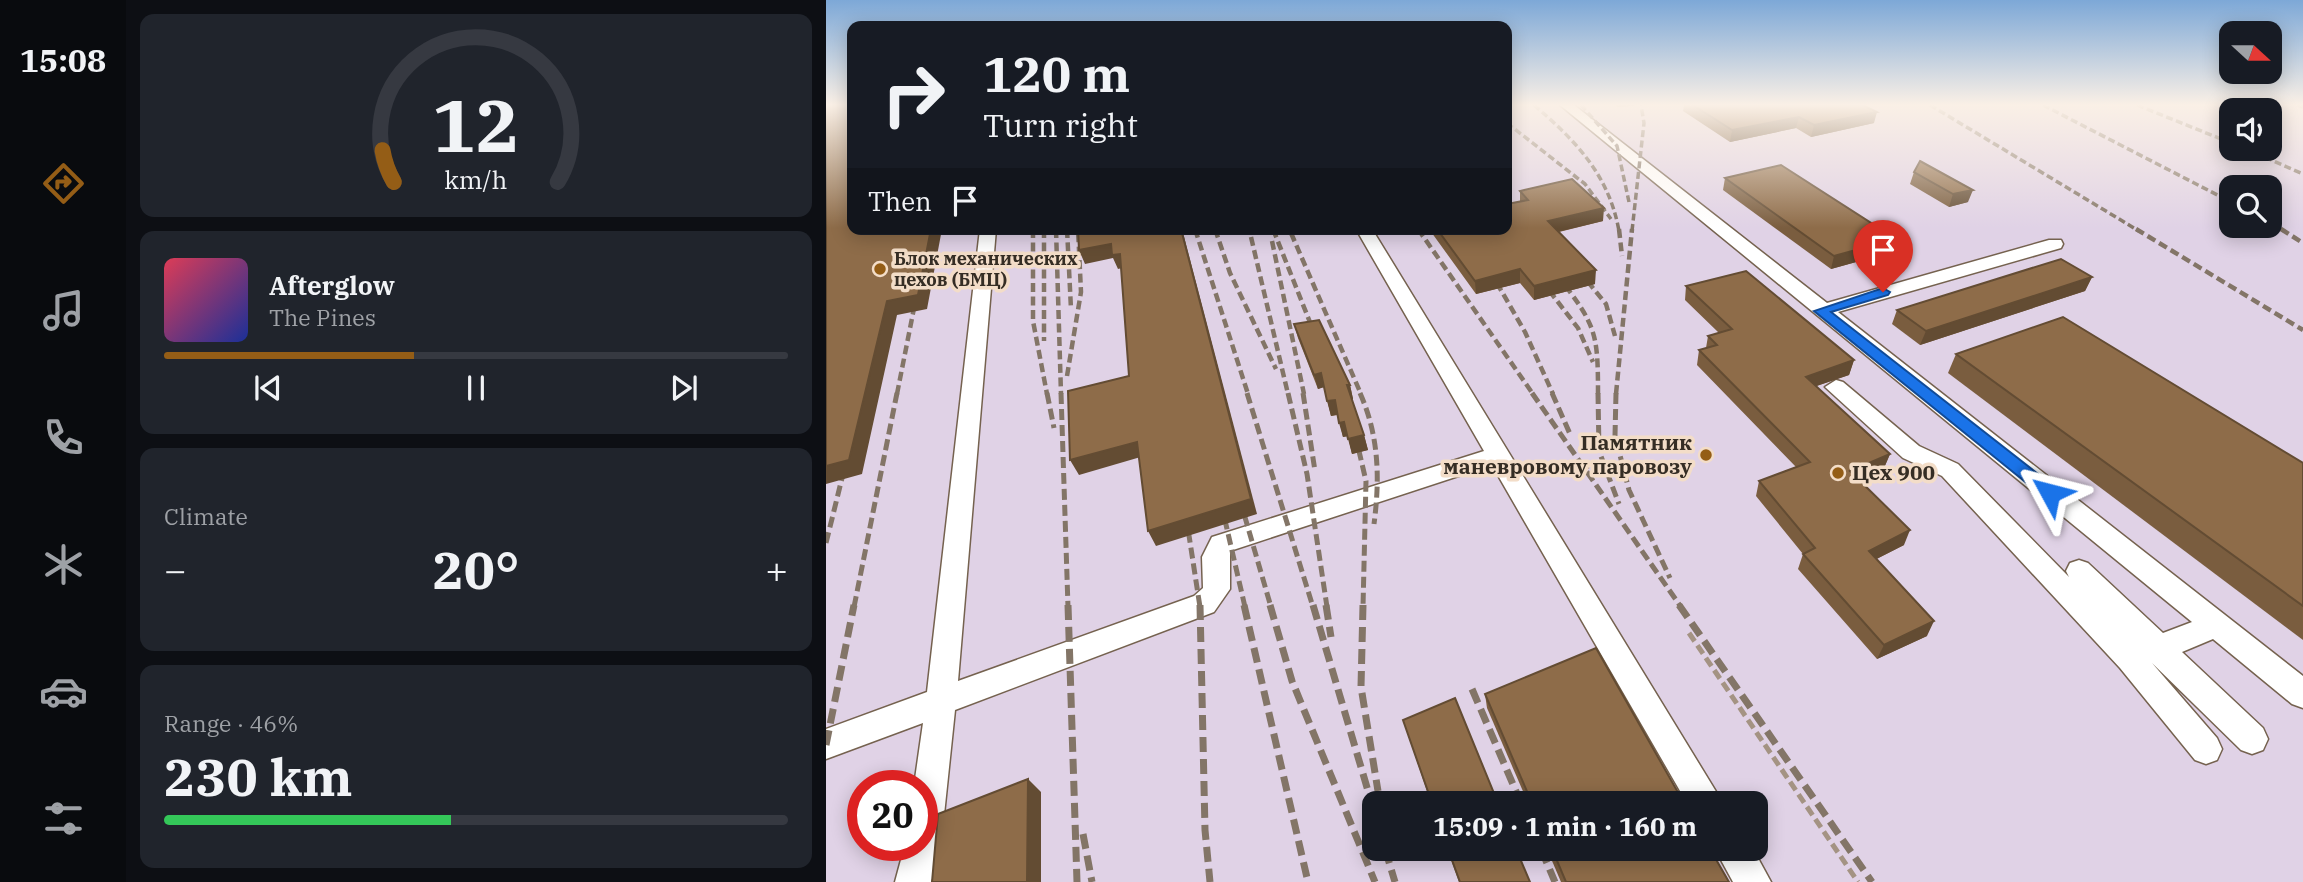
<!DOCTYPE html>
<meta charset="utf-8">
<style>
body{margin:0;font-family:"IBM Plex Serif",serif;background:#20242c;color:#f1f3f6;height:100vh;display:flex;flex-direction:column;font-size:26px;white-space:nowrap}
*{box-sizing:border-box;margin:0}
p{font-size:23px;color:#9ea1a6}
.icon{flex:none;width:38px;height:38px;fill:none;stroke:currentColor;stroke-width:2;stroke-linecap:round;stroke-linejoin:round}
.map{position:relative;flex:1;overflow:hidden}
.details{display:flex;flex-direction:column;gap:14px;padding:14px;background:#0d0f14;width:700px}
.details>*{flex:none}
.hud{position:absolute;left:21px;top:21px;width:665px;height:214px;border-radius:14px;box-shadow:0 4px 18px #0003;background:#171b24;color:#f1f3f6;overflow:hidden}
.needle{width:46px;rotate:111deg}
.fabs{position:absolute;left:1393px;top:21px;display:grid;gap:14px}
.fabs a{display:grid;place-items:center;width:63px;height:63px;border-radius:14px;background:#171b24;box-shadow:0 4px 18px #0003;font-size:35px}
.speed{position:absolute;left:21px;top:770px;display:flex;gap:14px;font-size:35px;font-weight:700;text-align:center}
.speed>*{display:grid;place-content:center;width:91px;height:91px;border-radius:50%;background:#171b24;box-shadow:0 4px 18px #0003;line-height:1}
.speed .limit{border:10px solid #d22;background:#fff;color:#111}
.pin{position:absolute;display:grid;place-items:center;width:60px;height:60px;color:#fff;margin:-72px -30px;border-radius:50% 50% 50% 0;rotate:-45deg;box-shadow:0 0 7px #0007}
.pin .icon{rotate:45deg}
.me{position:absolute;width:77px;margin:-38px;rotate:308deg;stroke-linejoin:round;filter:drop-shadow(0 0 5px #0008)}
.turn{display:flex;align-items:center;gap:24px;height:147px;padding:0 21px;font-size:32px}
.turn .icon{width:91px;height:91px;stroke-width:2.5}
.turn b{display:block;font-size:49px;line-height:60px}
.then{display:flex;align-items:center;height:66px;padding:0 21px;background:#0003;gap:14px;font-size:26px}
.big{font-size:52px;font-weight:700;line-height:1.1}
.details .card{flex:1;display:flex;flex-direction:column;justify-content:center;gap:10px;min-width:0;padding:0 24px;border-radius:14px;background:#20242c}
.details .dial{align-items:center;gap:0}
.dial svg{height:182px;overflow:visible;fill:none;stroke:#363941;stroke-width:7;stroke-linecap:round;text-anchor:middle}
.dial text{fill:#f1f3f6;stroke:none}
.song{display:flex;align-items:center;gap:21px}
.cover{width:84px;height:84px;border-radius:10px;background:linear-gradient(135deg,hsl(350 70% 55%),hsl(230 70% 35%))}
.played{height:7px;border-radius:4px;background:linear-gradient(90deg,#945d16 40%,#363941 40%)}
.keys{display:flex;justify-content:space-around;direction:ltr}
.heat{display:flex;justify-content:space-between;align-items:center;font-size:38px;direction:ltr}
.charge{height:10px;border-radius:5px;background:linear-gradient(90deg,#34c759 46%,#363941 0)}
.trip{position:absolute;left:536px;top:791px;width:406px;height:70px;border-radius:14px;background:#171b24;box-shadow:0 4px 18px #0003;font-weight:700;line-height:70px;text-align:center}
main{display:flex;flex:1;min-height:0}
.tabs{display:flex;flex-direction:column;width:126px;justify-content:space-around;align-items:center;background:#090b0e;color:#9ea1a6}
.tabs .icon{width:49px;height:49px}
.tabs .current{color:#945d16}
.tabs b{font-size:32px;color:#f1f3f6}
.map>svg:first-child{display:block}
.industrial{fill:#e0d2e6;fill-rule:evenodd}
.lines{fill:none;stroke-linecap:round;stroke-linejoin:round}
.minor-casing{stroke:#75624f;stroke-width:3}
.path-far1{stroke:#a49383;stroke-width:3.5;stroke-dasharray:8 3.5;stroke-linecap:butt}
.path{stroke:#a49383;stroke-width:5;stroke-dasharray:10 5;stroke-linecap:butt}
.minor{fill:#fff;fill-rule:evenodd}
.rail-far3{stroke:#837567;stroke-width:3.5;stroke-dasharray:7 3.5;stroke-linecap:butt}
.rail-far2{stroke:#837567;stroke-width:4.5;stroke-dasharray:9 4.5;stroke-linecap:butt}
.rail-far1{stroke:#837567;stroke-width:5;stroke-dasharray:11 5;stroke-linecap:butt}
.rail{stroke:#837567;stroke-width:7;stroke-dasharray:15 7;stroke-linecap:butt}
.wall{fill:#7a5d3f}
.shaded-wall{fill:#634c33}
.building{fill:#8e6c49;stroke:#634c33;stroke-width:2}
.route{fill:#1a73e8;stroke:#114b97;stroke-width:2}
.poi-dot{fill:#945d16;stroke:#f3ddc8;stroke-width:2.5}
.labels{text-anchor:middle;stroke-width:7;stroke-linejoin:round;paint-order:stroke}
.far-poi-label{font-size:18px;font-weight:bold;fill:#352d24;stroke:#f3ddc8;text-anchor:start}
.poi-label{font-size:21px;font-weight:bold;fill:#352d24;stroke:#f3ddc8;text-anchor:end}
</style>
<main>
<nav class="tabs">
<b>15:08</b>
<svg class="icon current" aria-label="directions" viewBox="0 0 24 24"><path d="M12 3l9 9-9 9-9-9zM9 14v-3h6M13 9l2 2-2 2"/></svg>
<svg class="icon" aria-label="music" viewBox="0 0 24 24"><path d="M9 18V5l10-2v13"/><circle cx="6" cy="18" r="3"/><circle cx="16" cy="16" r="3"/></svg>
<svg class="icon" aria-label="phone" viewBox="0 0 24 24"><path d="M5 4h4l2 5-3 2q2 4 5 5l2-3 5 2v4C11 20 4 13 5 4z"/></svg>
<svg class="icon" aria-label="climate" viewBox="0 0 24 24"><path d="M12 3v18M4 7l16 10M4 17L20 7"/></svg>
<svg class="icon" aria-label="car" viewBox="0 0 24 24"><path d="M5 17H2v-5l4-1 3-4h7l3 4 3 1v5h-3M9 17h6M6 11h13"/><circle cx="7" cy="17" r="2"/><circle cx="17" cy="17" r="2"/></svg>
<svg class="icon" aria-label="filters" viewBox="0 0 24 24"><path d="M4 7h16M4 17h16"/><circle cx="9" cy="7" r="2"/><circle cx="15" cy="17" r="2"/></svg>
</nav>
<section class="details">
<div class="card dial"><svg viewBox="0 0 100 80">
<path d="M14 69A42 42 0 1 1 86 69"/>
<path d="M14 69A42 42 0 0 1 9 55" stroke="#945d16"/>
<text x="50" y="56" font-size="32" font-weight="700">12</text>
<text x="50" y="72" font-size="11">km/h</text>
</svg></div>
<div class="card">
<div class="song"><i class="cover"></i><div><b>Afterglow</b><p>The Pines</p></div></div>
<div class="played"></div>
<div class="keys"><svg class="icon" aria-label="previous" viewBox="0 0 24 24"><path d="M18 5L8 12l10 7zM5 5v14"/></svg><svg class="icon" aria-label="pause" viewBox="0 0 24 24"><path d="M8 5v14M16 5v14"/></svg><svg class="icon" aria-label="next" viewBox="0 0 24 24"><path d="M6 5l10 7-10 7zM19 5v14"/></svg></div>
</div>
<div class="card"><p>Climate</p>
<div class="heat"><a>−</a><b class="big">20°</b><a>+</a></div>
</div>
<div class="card"><p>Range · 46%</p><b class="big">230 km</b><div class="charge"></div></div>
</section>
<div class="map">
<svg width="1477" height="882" viewBox="0 0 1477 882">
<rect width="100%" height="100%" fill="#f3ddc8"/>
<path class="industrial" d="M0,105L26,229H681V105H1477V882H0ZM1405,110H1444V149H1405ZM1405,187H1444V226H1405ZM37,786H96V845H37ZM548,803H929V849H548Z"/>
<g class="lines">
<g class="minor-casing">
<g id="minor">
<path d="M734,105H748L1001,303L1223,240H1235L1237,244L1235,248L1012,312L1477,676V708L1466,704L1387,639L1356,652L1437,728L1442,739L1437,750L1426,754L1415,750L1326,663L1391,738L1396,749L1391,760L1380,764L1369,760L1294,668L1116,476L1077,458L999,387L1010,380L1017,382L1093,446L1132,464L1243,577L1240,571L1244,563L1253,560L1262,563L1337,633L1366,622Z"/>
<path d="M154,229H170L132,681L368,596L377,588L376,557L386,537L658,451L530,229H546L897,803H861L666,465L404,551V589L388,612L129,710L114,853L105,882H69L79,845H96V786H88L97,723L0,759V729L101,692Z"/>
<path d="M889,849H927L945,882H907Z"/>
</g>
</g>
<path class="path-far1" d="M721,473L799,462"/>
<path class="path" d="M863,633L1032,882"/>
<use href="#minor" class="minor"/>
<g class="rail-far3">
<path d="M708,105C750,141 783,175 793,231"/>
<path d="M755,105L791,146L803,202"/>
<path d="M1104,105L1313,231"/>
<path d="M1217,105L1405,202"/>
<path d="M1311,105L1405,143"/>
<path d="M1471,105L1477,107"/>
<path d="M681,123L759,184L785,219"/>
<path d="M1420,149L1477,174"/>
<path d="M1444,223L1458,231"/>
<path d="M592,229L594,231"/>
<path d="M806,231L818,123L815,105"/>
</g>
<g class="rail-far2">
<path d="M207,229V321L221,394"/>
<path d="M218,229V341"/>
<path d="M230,229L235,394"/>
<path d="M241,229L245,309"/>
<path d="M369,229L422,394"/>
<path d="M389,229L404,273L450,369"/>
<path d="M447,229L491,340"/>
<path d="M592,229L707,394"/>
<path d="M793,229L796,256"/>
<path d="M1310,229L1477,330"/>
<path d="M1455,229L1477,243"/>
<path d="M465,233L535,394"/>
<path d="M425,237L462,394"/>
<path d="M446,241L478,394"/>
<path d="M664,271L699,332L727,394"/>
<path d="M753,271L780,304L789,336"/>
<path d="M731,275C770,325 772,332 772,394"/>
<path d="M715,280L752,328L767,362"/>
<path d="M241,376L255,292L252,229"/>
<path d="M71,394L91,293"/>
<path d="M790,394L806,229"/>
</g>
<g class="rail-far1">
<path d="M221,393L228,428"/>
<path d="M235,393L242,607"/>
<path d="M421,393L487,607"/>
<path d="M462,393L481,474L501,607"/>
<path d="M477,393L489,471"/>
<path d="M534,393C553,436 554,478 548,524"/>
<path d="M706,393L855,607"/>
<path d="M726,393L744,434"/>
<path d="M772,393L773,451L793,504"/>
<path d="M790,393L789,436L803,490L844,578"/>
<path d="M529,434L540,481L537,607"/>
<path d="M414,500L445,607"/>
<path d="M395,503L419,607"/>
<path d="M360,516L374,607"/>
<path d="M0,543L20,462"/>
<path d="M28,607L71,393"/>
</g>
<g class="rail">
<path d="M242,605L251,882"/>
<path d="M374,605L379,830L384,882"/>
<path d="M418,605L482,882"/>
<path d="M444,605L466,681L549,882"/>
<path d="M487,605L548,811"/>
<path d="M500,605L505,637"/>
<path d="M537,605L535,687L552,791"/>
<path d="M853,605L1046,882"/>
<path d="M646,689L695,803"/>
<path d="M0,745L28,605"/>
<path d="M257,834L266,882"/>
<path d="M559,849L569,882"/>
<path d="M715,849L729,882"/>
</g>
</g>
<g class="wall">
<path d="M790,105H809V106L791,107Z"/>
<path d="M858,105H1037L1048,123L985,137L970,128L904,142L857,111Z"/>
<path d="M1088,172L1142,202L1123,207L1084,184Z"/>
<path d="M899,178L1066,252L1005,269L897,190Z"/>
<path d="M694,191L777,221L733,232L769,284L708,300L694,283L650,294L603,229H681L694,202Z"/>
<path d="M1266,277L1259,291L1094,345L1066,324L1071,310Z"/>
<path d="M860,286L1028,360L1023,375L990,386L1064,454L1058,468L1033,480L1078,545L1050,559L1101,636L1051,659L972,569L977,554L930,496L933,481L970,467L871,365L873,350L880,348L882,336L893,333L859,300Z"/>
<path d="M468,324L524,385L527,399H526L538,435L542,450L526,454L522,436L517,437L512,415L505,416L498,387L492,389L472,338Z"/>
<path d="M1130,354L1477,463V640L1122,373Z"/>
<path d="M659,694L858,803H702L661,708Z"/>
<path d="M577,720L672,803H605Z"/>
<path d="M621,849H690L704,882H633Z"/>
<path d="M721,849H884L903,882H735Z"/>
</g>
<g class="shaded-wall">
<path d="M1051,112L1048,123L985,137L988,125Z"/>
<path d="M973,117L970,128L904,142L906,130Z"/>
<path d="M1147,190L1142,202L1123,207L1127,194Z"/>
<path d="M778,208L777,221L723,234L722,221Z"/>
<path d="M105,229H116L101,309L71,315L36,474L0,484V466L61,301Z"/>
<path d="M355,229H356L431,514L330,546L322,531Z"/>
<path d="M1070,239L1066,252L1005,269L1008,256Z"/>
<path d="M285,244L294,254L300,267L292,269L287,258L259,264L253,250Z"/>
<path d="M694,269V283L650,294L649,281Z"/>
<path d="M770,270L769,284L708,300V286Z"/>
<path d="M1266,277L1259,291L1094,345L1100,331Z"/>
<path d="M1028,360L1023,375L976,391L980,377Z"/>
<path d="M495,373L498,387L492,389L488,375Z"/>
<path d="M521,385H524L527,399L524,400Z"/>
<path d="M509,400L513,414L505,416L501,401Z"/>
<path d="M518,422L522,436L517,437L513,423Z"/>
<path d="M538,435L542,450L526,454L522,439Z"/>
<path d="M311,442L318,456L253,475L244,460Z"/>
<path d="M1064,454L1058,468L1019,486L1024,471Z"/>
<path d="M1084,530L1078,545L1037,566L1043,551Z"/>
<path d="M1108,621L1101,636L1051,659L1058,645Z"/>
<path d="M202,779L215,792V882H201Z"/>
</g>
<g class="building">
<path d="M0,105H26V229H105L92,295L61,301L23,460L0,466Z"/>
<path d="M867,105H1037L1051,112L988,125L973,117L906,130Z"/>
<path d="M1094,161L1147,190L1127,194L1088,172Z"/>
<path d="M955,165L1070,239L1008,256L899,178Z"/>
<path d="M746,179L778,208L722,221L770,270L708,286L694,269L649,281L611,229H681V204L702,200L694,191Z"/>
<path d="M252,229H355L425,499L322,531L311,442L244,460L242,391L303,376L294,254L286,255L285,244L253,250Z"/>
<path d="M1235,259L1266,277L1100,331L1071,310Z"/>
<path d="M920,271L1028,360L980,377L1064,454L1024,471L1084,530L1043,551L1108,621L1058,645L977,554L989,548L933,481L984,462L873,350L891,345L882,336L906,329L860,286Z"/>
<path d="M1237,317L1477,463V606L1130,354Z"/>
<path d="M493,320L524,385H521L538,435L522,439L518,422L513,423L509,400L501,401L495,373L488,375L468,324Z"/>
<path d="M770,648L858,803H706L659,694Z"/>
<path d="M629,698L672,803H606L577,720Z"/>
<path d="M202,779L201,882H106L112,814Z"/>
<path d="M622,849H690L704,882H634Z"/>
<path d="M726,849H884L903,882H740Z"/>
</g>
<linearGradient id="sky" x2="0" y2="1"><stop stop-color="#7da8d7"/><stop offset="0.46" stop-color="#faf0e6"/><stop offset="1" stop-color="#faf0e6" stop-opacity="0"/></linearGradient>
<rect width="1477" height="228" fill="url(#sky)"/>
<path class="route" d="M1057,288L1064,292L1062,295L1005,312L1230,488L1232,493L1230,497H1218L988,311Z"/>
<g class="poi-dot">
<circle cx="54" cy="269" r="7"/>
<circle cx="880" cy="455" r="7"/>
<circle cx="1012" cy="473" r="7"/>
</g>
<g class="labels">
<g class="far-poi-label">
<text x="68" y="265">Блок механических<tspan x="68" dy="21">цехов (БМЦ)</tspan></text>
</g>
<g class="poi-label">
<text x="866" y="450">Памятник<tspan x="866" dy="24">маневровому паровозу</tspan></text>
<text x="1026" y="480" text-anchor="start">Цех 900</text>
</g>
</g>
</svg>
<div class="fabs">
<a><svg class="needle" viewBox="-14 -14 28 28"><path d="M0-13l5 13h-10z" fill="#e53935"/><path d="M0 13l5-13h-10z" fill="#9ea1a6"/></svg></a>
<a><svg class="icon" aria-label="sound" viewBox="0 0 24 24"><path d="M4 9h4l5-4v14l-5-4H4zM17 9q2 3 0 6"/></svg></a>
<a><svg class="icon" aria-label="search" viewBox="0 0 24 24"><circle cx="10" cy="10" r="6"/><path d="M15 15l6 6"/></svg></a>
</div>
<div class="speed"><div class="limit">20</div></div>
<div class="pin" style="left:1057px;top:292px;background:#d93025"><svg class="icon" aria-label="arrive" viewBox="0 0 24 24"><path d="M6 21V4h12l-3 4 3 4H6"/></svg></div>
<svg class="me" style="left:1224px;top:493px" viewBox="-20 -20 40 40"><path d="M0-17L14 15 0 8-14 15z" fill="#1a73e8" stroke="#fff" stroke-width="4"/></svg>
<div class="trip">15:09 · 1 min · 160 m</div>
<div class="hud">
<div class="turn"><svg class="icon" aria-label="right" viewBox="0 0 24 24"><path d="M7 20v-9h11M14 6l5 5-5 5"/></svg><div><b>120 m</b>Turn right</div></div>
<div class="then">Then<svg class="icon" aria-label="arrive" viewBox="0 0 24 24"><path d="M6 21V4h12l-3 4 3 4H6"/></svg></div>
</div>
</div>
</main>
